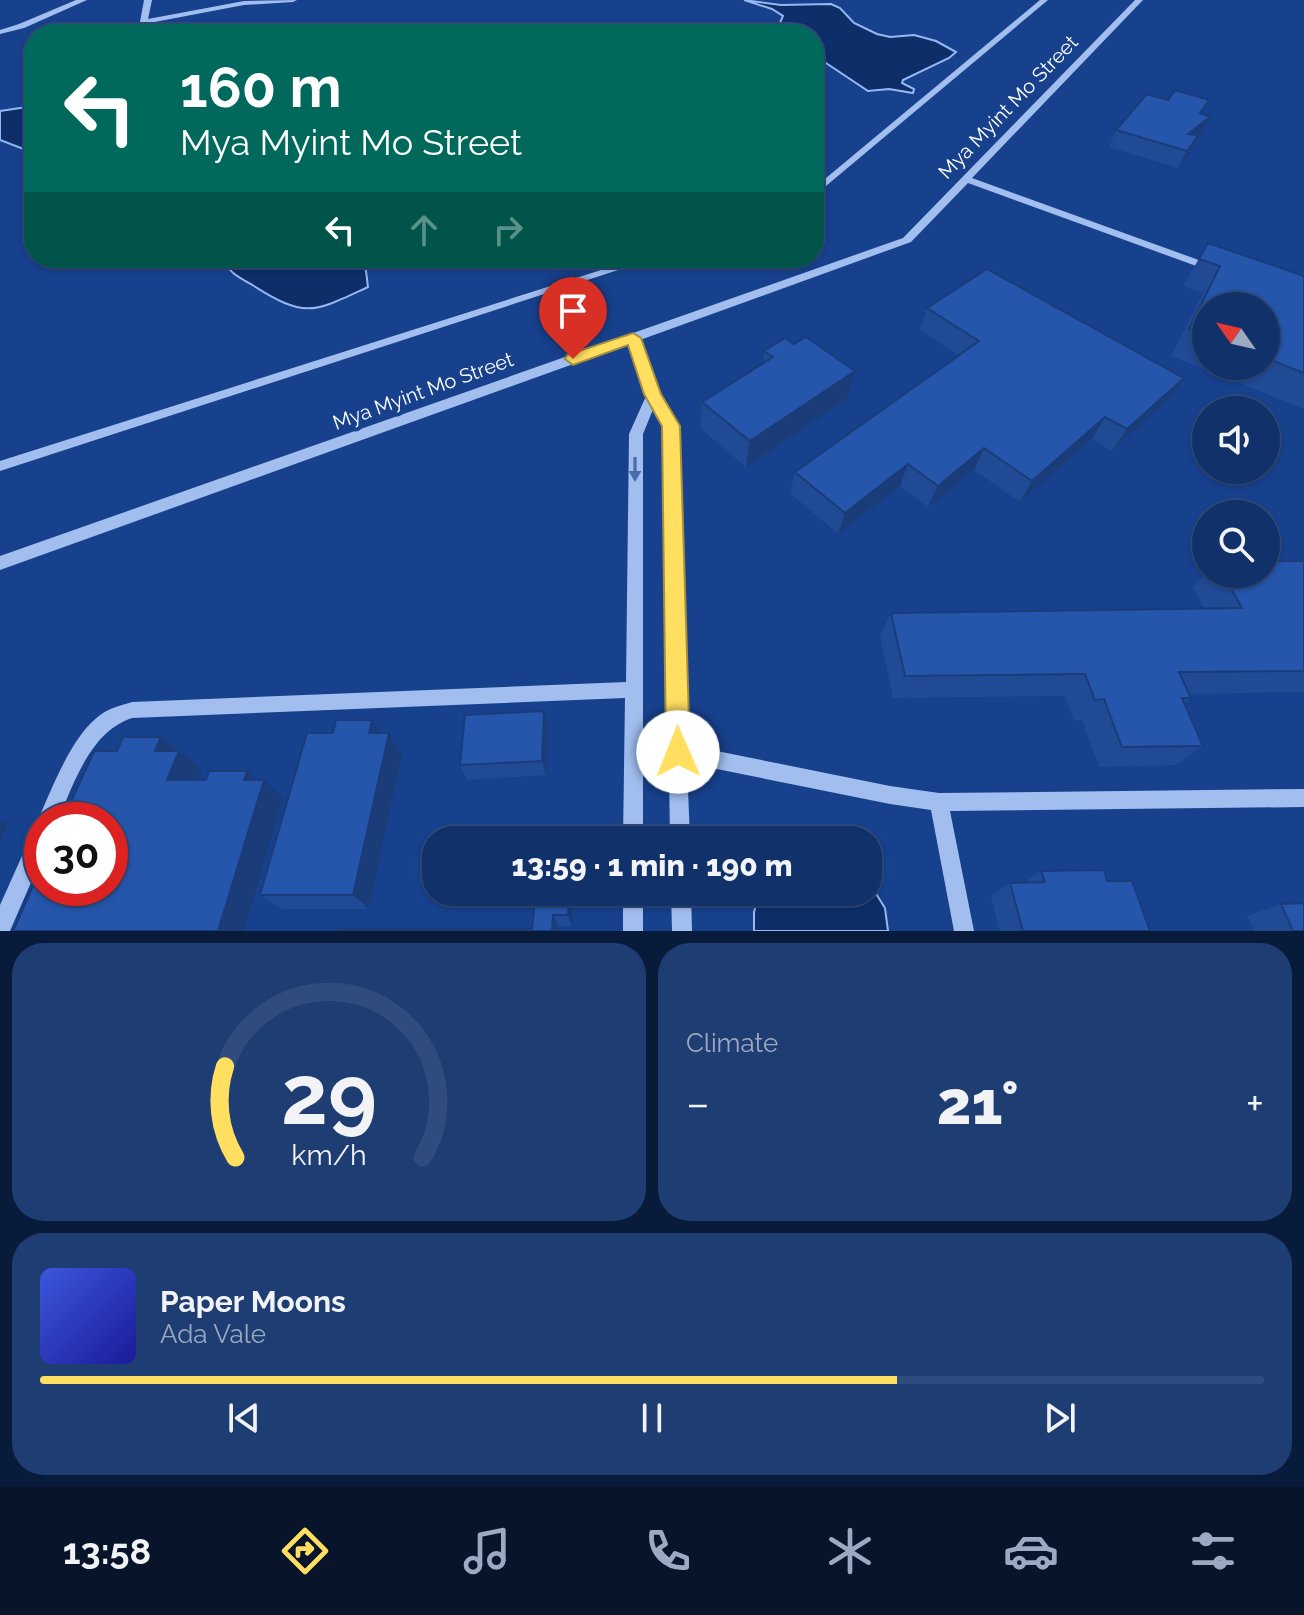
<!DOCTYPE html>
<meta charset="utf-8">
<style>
body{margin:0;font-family:Raleway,sans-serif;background:#1e3d72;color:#f1f3f6;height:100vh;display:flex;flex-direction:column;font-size:30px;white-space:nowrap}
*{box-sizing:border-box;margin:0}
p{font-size:26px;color:#9ca9c1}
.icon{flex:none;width:44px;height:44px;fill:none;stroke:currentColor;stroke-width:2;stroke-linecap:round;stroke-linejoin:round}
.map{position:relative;height:931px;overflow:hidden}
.side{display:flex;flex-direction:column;gap:12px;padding:12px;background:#091b3a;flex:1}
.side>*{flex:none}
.guide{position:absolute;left:24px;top:24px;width:800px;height:244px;border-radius:32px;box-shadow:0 2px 6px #0004,0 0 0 2px #304c7e;background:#00695c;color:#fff;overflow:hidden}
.needle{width:52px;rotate:304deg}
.tools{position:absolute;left:1192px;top:292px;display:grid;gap:16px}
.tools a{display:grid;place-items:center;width:88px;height:88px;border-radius:50%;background:#11316a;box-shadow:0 2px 6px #0004,0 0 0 2px #304c7e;font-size:40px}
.speed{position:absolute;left:24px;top:802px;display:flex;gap:16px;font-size:40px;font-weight:700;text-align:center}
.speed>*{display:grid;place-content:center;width:104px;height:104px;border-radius:50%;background:#11316a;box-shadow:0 2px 6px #0004,0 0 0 2px #304c7e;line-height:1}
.speed .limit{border:12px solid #d22;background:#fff;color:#111}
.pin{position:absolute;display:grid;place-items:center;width:68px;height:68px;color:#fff;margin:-82px -34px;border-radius:50% 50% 50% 0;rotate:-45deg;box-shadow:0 0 8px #0007}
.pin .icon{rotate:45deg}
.me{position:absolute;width:88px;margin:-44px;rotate:359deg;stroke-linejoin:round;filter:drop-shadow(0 0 6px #0008)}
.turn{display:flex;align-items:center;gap:28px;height:168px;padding:0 24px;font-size:36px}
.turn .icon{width:104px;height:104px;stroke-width:2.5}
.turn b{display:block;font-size:56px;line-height:68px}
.lanes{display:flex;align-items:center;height:76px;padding:0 24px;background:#0003;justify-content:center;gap:40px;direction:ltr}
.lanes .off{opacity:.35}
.big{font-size:60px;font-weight:800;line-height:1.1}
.side .tile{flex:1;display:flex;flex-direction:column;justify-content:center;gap:12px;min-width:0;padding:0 28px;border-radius:32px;background:#1e3d72}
.side .dial{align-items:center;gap:0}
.dial svg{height:208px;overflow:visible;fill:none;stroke:#304c7e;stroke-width:7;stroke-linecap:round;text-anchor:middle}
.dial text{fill:#f1f3f6;stroke:none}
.song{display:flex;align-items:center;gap:24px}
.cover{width:96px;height:96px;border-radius:12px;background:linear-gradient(135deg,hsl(230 70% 55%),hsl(240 70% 35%))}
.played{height:8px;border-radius:4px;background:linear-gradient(90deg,#ffde60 70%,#304c7e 70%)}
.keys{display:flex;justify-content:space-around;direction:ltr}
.heat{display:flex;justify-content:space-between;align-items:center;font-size:44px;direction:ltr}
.side .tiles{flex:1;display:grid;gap:12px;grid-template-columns:1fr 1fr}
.tile:last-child{grid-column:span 2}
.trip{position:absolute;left:422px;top:826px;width:460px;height:80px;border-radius:32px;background:#11316a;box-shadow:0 2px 6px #0004,0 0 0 2px #304c7e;font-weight:800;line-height:80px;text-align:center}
.tabs{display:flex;height:128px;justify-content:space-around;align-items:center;background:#07142a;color:#9ca9c1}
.tabs .icon{width:56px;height:56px}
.tabs .active{color:#ffde60}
.tabs b{font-size:36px;color:#f1f3f6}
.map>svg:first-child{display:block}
.water{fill:#0e2e6a;stroke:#94b8f2;stroke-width:2}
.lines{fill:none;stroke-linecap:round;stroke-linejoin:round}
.minor{fill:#a1beef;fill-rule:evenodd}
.wall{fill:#204a94;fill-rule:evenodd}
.shaded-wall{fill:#1a3c78}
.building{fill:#2556ac;stroke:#1a3c78;stroke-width:2}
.oneway{fill:#476daf}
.route{fill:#ffde60;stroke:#a6903e;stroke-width:2}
.labels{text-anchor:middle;stroke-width:8;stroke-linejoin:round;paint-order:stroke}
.street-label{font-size:20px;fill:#fff;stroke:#17418d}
</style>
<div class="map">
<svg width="1304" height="931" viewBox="0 0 1304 931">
<rect width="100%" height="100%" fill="#17418d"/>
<g class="water">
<path d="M744,0L781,5L831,4L840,8L854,23L877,34L890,37L914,35L936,41L956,52L949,58L903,80L902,83L914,89L913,93L889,89L868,91L814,55V34H755L780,23L783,16L772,9Z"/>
<path d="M34,106V153L0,140V111Z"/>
<path d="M223,258H359L366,271L368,287C314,312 306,319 254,286C240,278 228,273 223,258Z"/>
<path d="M868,881L885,908L888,931H754V912L760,892H868Z"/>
</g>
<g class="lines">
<g class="minor">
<path d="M76,0H87L24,28L0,34V30L19,24Z"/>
<path d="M144,0H152L148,19L244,1L297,0L293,2L244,5L144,24L140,22Z"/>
<path d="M1040,0H1048L814,196V188Z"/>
<path d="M1135,0H1143L972,178L1218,267V271H1210L968,183L911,242L640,340L659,394L678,426L687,745L890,786L939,793L1304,789V807L950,811L974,931H954L931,810L890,804L687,763L690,840H670L664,426L654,407L643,434V840H623L625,698L132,718C90,732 74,783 58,820H42V857L10,931H0V905L35,827L40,825L38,820C52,788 73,732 103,713C111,708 122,705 132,702L626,682L629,434L647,394L629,344L0,570V556L903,238Z"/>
<path d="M639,258H655L0,471V461Z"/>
<rect x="623" y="892" width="20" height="39"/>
<path d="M671,892H691L692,931H672Z"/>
</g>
</g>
<g class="wall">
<path d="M1201,114L1210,117L1178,168L1109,147L1116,130Z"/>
<path d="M1208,243L1304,276V409L1171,356L1203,293L1183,286ZM1206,306H1266V366H1206Z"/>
<path d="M927,308L1184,378L1168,400L1112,451L1092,439L1020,502L974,470L928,507L900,486L838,534L790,493L795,472L958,355L920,330Z"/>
<path d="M794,344L855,371L848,398L746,467L700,428L702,402L763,364L764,351Z"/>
<path d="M1304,561V692L1189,694L1191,698L1185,704L1203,746L1176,765L1099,767L1082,720L1074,721L1065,696L893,698L880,636L891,613L1204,608L1193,587L1206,573L1266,574Z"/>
<path d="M548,727L546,775L467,780L460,765Z"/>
<path d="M381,733H389L402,753L369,909H282L260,895Z"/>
<path d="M1041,871L1107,881L1150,931H1000L991,896L1010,883L1025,882Z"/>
<path d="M536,892H575L572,927L558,926L532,929Z"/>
<path d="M1281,904L1304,931H1254L1247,916Z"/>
</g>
<g class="shaded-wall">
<path d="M1210,117L1201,133L1180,150L1188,134Z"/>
<path d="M1198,136L1189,153L1178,168L1187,151Z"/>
<path d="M855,371L848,398L746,467L750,441Z"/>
<path d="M1184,378L1168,400L1112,451L1127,429Z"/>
<path d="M1105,417L1092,439L1020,502L1032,481Z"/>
<path d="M984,448L974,470L928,507L938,486Z"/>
<path d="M908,464L900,486L838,534L845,513Z"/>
<path d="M544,711L548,727L546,775L542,761Z"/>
<path d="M372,720L386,741L369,733Z"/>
<path d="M389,733L402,753L369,909L353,895Z"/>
<path d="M161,737L201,769L190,798L167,780L155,751Z"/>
<path d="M247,771L263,786L264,780L283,798L244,931H218L244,780Z"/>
<path d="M0,820L8,823L0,840Z"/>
<path d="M570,892H575L572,927L568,915Z"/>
<path d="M553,915L558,926V931H552Z"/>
</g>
<g class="building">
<path d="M1175,90L1209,100L1200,113L1210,117L1188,134L1198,136L1187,151L1116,130L1147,94L1168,100Z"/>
<path d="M1208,243L1304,276V373L1266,358V306H1206V336L1189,329L1220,266L1199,259Z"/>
<path d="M987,269L1184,378L1127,429L1105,417L1032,481L984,448L938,486L908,464L845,513L795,472L979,341L927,308Z"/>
<path d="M806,337L855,371L750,441L702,402L773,357L764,351L785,338L794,344Z"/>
<path d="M1266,561H1304V671L1179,672L1191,698H1182L1203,746L1122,747L1104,699L1095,700L1085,674L905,676L891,613L1242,608L1223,574H1266Z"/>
<path d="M544,711L542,761L460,765L465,715Z"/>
<path d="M336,720H372L369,733H389L353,895H260L307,733H333Z"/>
<path d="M123,737H161L155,751H179L167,780H206L209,771H247L244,780H264L218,931H13L42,866V888H110V820H63L94,751H117Z"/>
<path d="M1104,870L1107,881H1132L1150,931H1023L1010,883L1045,882L1041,871Z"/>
<path d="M536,892H570L568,915H553L552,931H337L338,929H532Z"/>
<path d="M1304,903V931H1293L1281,904Z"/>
</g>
<defs><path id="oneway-solid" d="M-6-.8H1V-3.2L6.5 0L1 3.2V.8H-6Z" transform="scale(2)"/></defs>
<use class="oneway" href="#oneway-solid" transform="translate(635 469) rotate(90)"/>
<path class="route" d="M633,333L641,338L661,394L680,426L690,752L686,760L678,764L670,760L666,752L662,426L644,394L628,345L573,365L565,359L567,355Z"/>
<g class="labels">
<g class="street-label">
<text transform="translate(1008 107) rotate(-46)" y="7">Mya Myint Mo Street</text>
<text transform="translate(423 391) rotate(-20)" y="7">Mya Myint Mo Street</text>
</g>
</g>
</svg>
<div class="tools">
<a><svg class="needle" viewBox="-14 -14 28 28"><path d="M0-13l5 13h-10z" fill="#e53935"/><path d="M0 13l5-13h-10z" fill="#9ca9c1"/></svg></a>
<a><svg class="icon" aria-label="sound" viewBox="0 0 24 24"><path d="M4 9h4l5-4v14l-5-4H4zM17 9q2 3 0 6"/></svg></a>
<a><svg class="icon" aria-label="search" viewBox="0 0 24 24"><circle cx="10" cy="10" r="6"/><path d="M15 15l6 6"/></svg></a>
</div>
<div class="speed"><div class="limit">30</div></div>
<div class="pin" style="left:573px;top:359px;background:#d93025"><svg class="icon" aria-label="arrive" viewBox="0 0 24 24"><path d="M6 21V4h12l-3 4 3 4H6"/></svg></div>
<svg class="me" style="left:678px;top:752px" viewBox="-20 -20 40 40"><circle r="19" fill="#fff"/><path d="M0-13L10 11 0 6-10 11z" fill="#ffde60"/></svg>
<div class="trip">13:59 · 1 min · 190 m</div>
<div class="guide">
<div class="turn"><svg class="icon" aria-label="left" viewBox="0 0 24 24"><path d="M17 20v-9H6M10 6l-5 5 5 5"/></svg><div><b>160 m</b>Mya Myint Mo Street</div></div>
<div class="lanes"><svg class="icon" aria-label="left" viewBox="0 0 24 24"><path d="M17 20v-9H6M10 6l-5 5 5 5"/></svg><svg class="icon off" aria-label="ahead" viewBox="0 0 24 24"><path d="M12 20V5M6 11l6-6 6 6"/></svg><svg class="icon off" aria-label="right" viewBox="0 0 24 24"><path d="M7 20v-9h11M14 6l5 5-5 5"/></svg></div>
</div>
</div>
<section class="side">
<div class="tiles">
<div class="tile dial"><svg viewBox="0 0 100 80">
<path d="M14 69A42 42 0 1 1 86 69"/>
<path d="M14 69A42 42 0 0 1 10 34" stroke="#ffde60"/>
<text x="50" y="56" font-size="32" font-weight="700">29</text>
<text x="50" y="72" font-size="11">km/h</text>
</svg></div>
<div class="tile"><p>Climate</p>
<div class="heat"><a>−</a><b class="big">21°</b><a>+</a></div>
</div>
<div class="tile">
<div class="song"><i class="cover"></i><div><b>Paper Moons</b><p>Ada Vale</p></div></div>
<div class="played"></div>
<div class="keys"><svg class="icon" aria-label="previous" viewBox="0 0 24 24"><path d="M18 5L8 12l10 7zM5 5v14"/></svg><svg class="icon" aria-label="pause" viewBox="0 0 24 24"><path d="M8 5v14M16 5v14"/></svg><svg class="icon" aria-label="next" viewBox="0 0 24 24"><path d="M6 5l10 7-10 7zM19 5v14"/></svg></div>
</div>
</div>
</section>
<nav class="tabs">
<b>13:58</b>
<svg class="icon active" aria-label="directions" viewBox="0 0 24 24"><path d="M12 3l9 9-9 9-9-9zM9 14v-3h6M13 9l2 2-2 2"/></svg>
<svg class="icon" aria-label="music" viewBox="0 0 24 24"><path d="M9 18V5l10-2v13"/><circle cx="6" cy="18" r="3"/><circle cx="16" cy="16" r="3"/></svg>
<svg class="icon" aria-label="phone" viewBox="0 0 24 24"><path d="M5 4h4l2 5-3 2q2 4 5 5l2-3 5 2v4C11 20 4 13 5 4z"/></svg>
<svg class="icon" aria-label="climate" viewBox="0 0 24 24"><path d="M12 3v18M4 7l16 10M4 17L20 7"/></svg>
<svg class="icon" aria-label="car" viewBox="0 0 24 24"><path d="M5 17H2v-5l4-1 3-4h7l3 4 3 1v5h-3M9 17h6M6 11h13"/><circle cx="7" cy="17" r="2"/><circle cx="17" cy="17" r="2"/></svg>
<svg class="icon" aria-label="filters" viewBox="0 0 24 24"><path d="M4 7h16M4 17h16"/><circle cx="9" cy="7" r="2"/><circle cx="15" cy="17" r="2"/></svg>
</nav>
